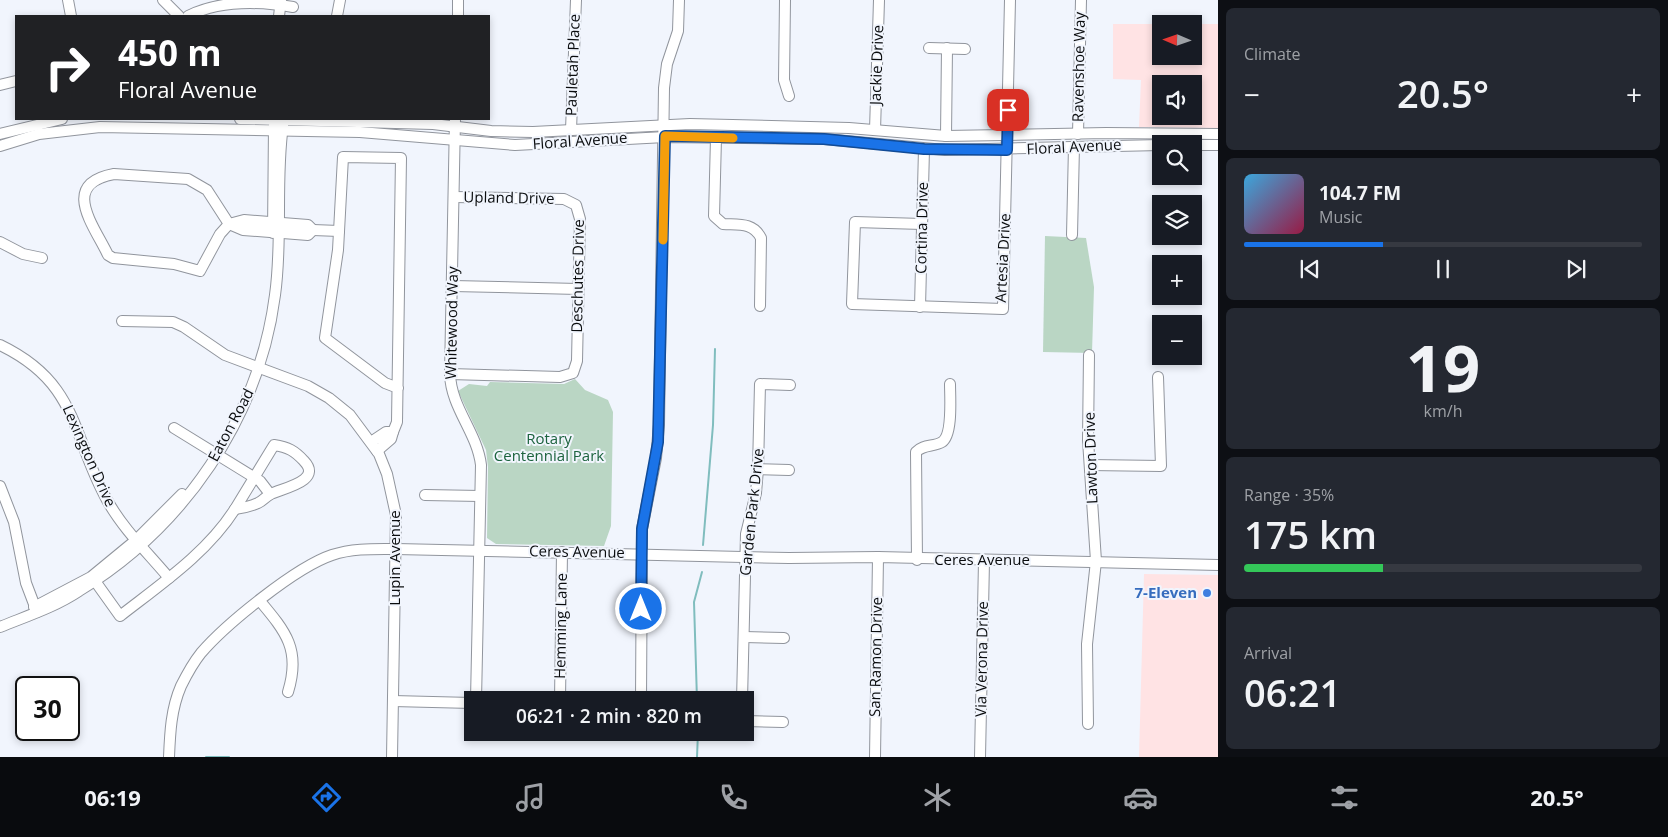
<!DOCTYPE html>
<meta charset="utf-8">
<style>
body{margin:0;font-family:"Open Sans",sans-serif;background:#242831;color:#f1f3f6;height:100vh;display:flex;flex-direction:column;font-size:19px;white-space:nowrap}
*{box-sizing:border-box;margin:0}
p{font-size:16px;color:#9ea1a6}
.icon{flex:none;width:28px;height:28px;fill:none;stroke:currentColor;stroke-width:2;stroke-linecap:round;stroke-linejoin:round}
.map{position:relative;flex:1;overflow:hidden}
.drawer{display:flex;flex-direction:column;gap:8px;padding:8px;background:#0d0f14;width:450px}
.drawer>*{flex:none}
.guide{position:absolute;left:15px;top:15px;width:475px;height:105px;border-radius:0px;box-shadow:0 2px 8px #0003;background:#202124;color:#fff;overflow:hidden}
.needle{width:32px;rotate:272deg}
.tools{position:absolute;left:1152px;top:15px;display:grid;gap:10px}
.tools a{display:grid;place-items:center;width:50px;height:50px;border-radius:0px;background:#171b24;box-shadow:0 2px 8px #0003;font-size:25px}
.speed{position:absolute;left:15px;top:676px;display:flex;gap:10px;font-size:25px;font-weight:700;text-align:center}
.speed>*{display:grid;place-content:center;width:65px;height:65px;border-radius:50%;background:#171b24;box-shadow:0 2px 8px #0003;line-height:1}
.speed .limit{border:2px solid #111;border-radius:8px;background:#fff;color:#111}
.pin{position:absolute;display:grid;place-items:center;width:42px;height:42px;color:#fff;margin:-21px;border-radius:10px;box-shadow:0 2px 8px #0006}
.me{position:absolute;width:55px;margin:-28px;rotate:0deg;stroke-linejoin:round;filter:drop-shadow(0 0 4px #0008)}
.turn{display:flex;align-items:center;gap:18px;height:105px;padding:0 20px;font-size:22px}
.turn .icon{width:65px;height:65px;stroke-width:2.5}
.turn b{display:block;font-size:35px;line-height:42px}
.big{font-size:38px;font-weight:600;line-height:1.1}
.drawer .widget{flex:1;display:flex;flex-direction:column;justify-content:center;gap:8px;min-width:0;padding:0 18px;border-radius:8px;background:#242831}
.drawer .dial{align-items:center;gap:0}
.dial b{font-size:65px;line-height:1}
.song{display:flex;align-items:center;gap:15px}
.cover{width:60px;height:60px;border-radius:8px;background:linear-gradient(135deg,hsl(200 70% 55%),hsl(340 70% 35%))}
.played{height:5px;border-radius:2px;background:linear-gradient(90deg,#1a73e8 35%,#363941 35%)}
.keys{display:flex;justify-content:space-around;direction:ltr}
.heat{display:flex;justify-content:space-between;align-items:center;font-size:28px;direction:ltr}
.charge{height:8px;border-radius:4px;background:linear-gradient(90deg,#34c759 35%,#363941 0)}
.trip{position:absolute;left:464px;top:691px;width:290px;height:50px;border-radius:0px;background:#171b24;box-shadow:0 2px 8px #0003;font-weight:600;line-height:50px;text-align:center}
.tabs{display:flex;height:80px;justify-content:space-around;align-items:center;background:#090b0e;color:#9ea1a6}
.tabs .icon{width:35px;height:35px}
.tabs .on{color:#1a73e8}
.tabs b{font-size:22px;color:#f1f3f6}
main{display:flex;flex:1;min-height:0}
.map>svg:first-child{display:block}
.commercial{fill:#ffe3e4;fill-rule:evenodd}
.green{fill:#bad6c4}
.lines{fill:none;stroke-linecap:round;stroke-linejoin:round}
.stream{stroke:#80bdbe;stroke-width:2}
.minor-casing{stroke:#91959d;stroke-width:12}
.minor{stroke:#fff;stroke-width:10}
.route-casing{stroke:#114b97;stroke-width:12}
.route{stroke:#1a73e8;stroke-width:9}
.slow{stroke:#f59e0b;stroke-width:9}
.shop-dot{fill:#3f7fe0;stroke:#f1f5fd;stroke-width:2}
.labels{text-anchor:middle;stroke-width:4;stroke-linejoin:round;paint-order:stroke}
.street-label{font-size:15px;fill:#0a0c0e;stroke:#f1f5fd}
.park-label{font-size:15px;fill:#1c633e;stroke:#f1f5fd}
.shop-label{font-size:15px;font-weight:bold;fill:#366cbe;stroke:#f1f5fd;text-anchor:end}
</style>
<main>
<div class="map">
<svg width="1218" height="757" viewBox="0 0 1218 757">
<rect width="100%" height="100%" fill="#f1f5fd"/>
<g class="commercial">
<path d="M1113,24H1161V56H1194V24H1218V128L1139,127L1141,80L1113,79ZM1161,84H1194V116H1161Z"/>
<path d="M1144,574L1218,575V757H1139Z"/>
</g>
<g class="green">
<path d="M1045,236L1086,238L1094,287L1092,353L1043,352Z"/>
<path d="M575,379L585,390L608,400L613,412L611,526L604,546L496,544L487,538L488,467L486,450L458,391L469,384L487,386L490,382L564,384Z"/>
</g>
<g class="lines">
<g class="stream">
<path d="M703,545L713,425L715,349"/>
<path d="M697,700L694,602L702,572"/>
<path d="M206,757H229"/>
<path d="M697,757L698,732"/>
</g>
<g class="minor-casing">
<g id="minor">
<path d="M68,0L71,16"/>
<path d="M163,0L179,16"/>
<path d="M785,0L784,80L789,96"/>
<path d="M188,16C220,0 258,1 293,7"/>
<path d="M279,16L281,0"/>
<path d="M337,16L340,0"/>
<path d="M458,16V0"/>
<path d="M929,48L965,49"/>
<path d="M0,85L16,81"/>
<path d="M240,119L433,124L491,131L533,132L690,124L849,128L946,136L1106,133L1218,134"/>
<path d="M455,119L450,374C451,408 477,432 481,465L476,700"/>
<path d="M571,130L576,0"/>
<path d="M875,130L879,0"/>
<path d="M0,134L62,119"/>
<path d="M1078,134L1081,0"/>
<path d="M946,136L947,48"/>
<path d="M716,138L714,216L723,224C738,225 753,222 761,238L760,306"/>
<path d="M1194,145H1218"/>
<path d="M0,146L39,134L100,127L360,132L515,145L665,137L824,139L945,150L1161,145"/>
<path d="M114,174L188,179L207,190L229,224L220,234L200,271L174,264L113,258L108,255C93,224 60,184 114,174Z"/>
<path d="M244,220L308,225L313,230L308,235L243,230L229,224Z"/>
<path d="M922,224L855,222L852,304L1003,309L1010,0"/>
<path d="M313,230L339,231"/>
<path d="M273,233L274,125"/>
<path d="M1072,235L1074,146"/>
<path d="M0,242L23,254L42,258"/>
<path d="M453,286L578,289"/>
<path d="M920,307L924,149"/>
<path d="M122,321L173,322L184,327L225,355L308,386L329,398L350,415L379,454L387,474L396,515L392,757"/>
<path d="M0,345C79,383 71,435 107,500C123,529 148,553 169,578"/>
<path d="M450,374L560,377L573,373L577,361L580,219L576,205L564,199L454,197"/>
<path d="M174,428L260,481L270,494"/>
<path d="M393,432L397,422L401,158L343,157L338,250L325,338L385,383L398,388"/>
<path d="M371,442L386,432H393L391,439L377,451"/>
<path d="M274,445C288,447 295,451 304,461C323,481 283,488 271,494C266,496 263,501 258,503C251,506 243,508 235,509Z"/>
<path d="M1090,465L1161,466L1158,377"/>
<path d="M758,469L789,470"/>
<path d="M0,486L14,522L26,583L37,612"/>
<path d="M425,495L480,496"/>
<path d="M917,560L916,452C923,444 934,447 942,442C953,435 950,396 950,384"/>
<path d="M95,581L120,616C161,584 207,553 235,509"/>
<path d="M260,601C286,632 301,650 288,692"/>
<path d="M34,607L91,577L136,540L182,494"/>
<path d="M0,627C27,616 55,607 79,591C184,527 259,418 275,295C283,239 275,181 283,125"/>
<path d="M744,637L784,638"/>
<path d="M560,700L562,552"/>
<path d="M641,700L642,529L656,458L659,425L664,88L667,64L678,31L679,0"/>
<path d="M742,700L746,534L756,493L758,469L760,384L790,385"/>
<path d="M393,701L472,703"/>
<path d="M745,721L783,722"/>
<path d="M1088,724L1087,644L1096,561L1088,440L1089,355"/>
<path d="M169,757C170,733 171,709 181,686C187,674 193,663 201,653C226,624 296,567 332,555C353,548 375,549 396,549L789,558L878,557L1218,565"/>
<path d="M875,757L878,557"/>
<path d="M980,757L984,561"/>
</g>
</g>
<use href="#minor" class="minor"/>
</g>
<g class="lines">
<g class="route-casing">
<path id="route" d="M641,609L642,529L658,442L665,136L824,139L924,149L1007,150L1008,110"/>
</g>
<use href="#route" class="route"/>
<path class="slow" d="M663,240L665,136L733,138"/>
</g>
<circle class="shop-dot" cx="1207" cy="593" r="5"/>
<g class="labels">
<g class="street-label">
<text transform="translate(573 65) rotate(-88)" y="5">Pauletah Place</text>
<text transform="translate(877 65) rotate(-88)" y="5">Jackie Drive</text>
<text transform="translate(1079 67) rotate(-89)" y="5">Ravenshoe Way</text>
<text transform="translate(580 141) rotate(-4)" y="5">Floral Avenue</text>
<text transform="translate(1074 147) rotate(-3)" y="5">Floral Avenue</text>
<text transform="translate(509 198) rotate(1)" y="5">Upland Drive</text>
<text transform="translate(922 228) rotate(-89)" y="5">Cortina Drive</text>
<text transform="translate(1003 258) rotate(-87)" y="5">Artesia Drive</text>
<text transform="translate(578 276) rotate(-89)" y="5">Deschutes Drive</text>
<text transform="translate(452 323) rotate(-89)" y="5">Whitewood Way</text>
<text transform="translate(231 425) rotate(-62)" y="5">Eaton Road</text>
<text transform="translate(89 456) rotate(66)" y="5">Lexington Drive</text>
<text transform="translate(1091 458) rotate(-92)" y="5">Lawton Drive</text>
<text transform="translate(752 512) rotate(-84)" y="5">Garden Park Drive</text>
<text transform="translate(577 552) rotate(1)" y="5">Ceres Avenue</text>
<text transform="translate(395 558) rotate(-90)" y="5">Lupin Avenue</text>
<text x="982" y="565">Ceres Avenue</text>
<text transform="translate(561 626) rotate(-89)" y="5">Hemming Lane</text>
<text transform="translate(876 657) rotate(-89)" y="5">San Ramon Drive</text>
<text transform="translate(982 659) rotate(-89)" y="5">Via Verona Drive</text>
</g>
<g class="park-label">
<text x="549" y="444">Rotary<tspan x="549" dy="17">Centennial Park</tspan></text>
</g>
<g class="shop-label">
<text x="1197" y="598">7-Eleven</text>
</g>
</g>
</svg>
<div class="tools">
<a><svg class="needle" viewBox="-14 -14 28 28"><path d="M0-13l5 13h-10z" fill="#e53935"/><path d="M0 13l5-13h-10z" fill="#9ea1a6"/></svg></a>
<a><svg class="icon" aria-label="sound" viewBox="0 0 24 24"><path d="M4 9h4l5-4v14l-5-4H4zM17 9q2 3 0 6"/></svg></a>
<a><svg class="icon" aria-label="search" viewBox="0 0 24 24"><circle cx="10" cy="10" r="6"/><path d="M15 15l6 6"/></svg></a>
<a><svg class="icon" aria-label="layers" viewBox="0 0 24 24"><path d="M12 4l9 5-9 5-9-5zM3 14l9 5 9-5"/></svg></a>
<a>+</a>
<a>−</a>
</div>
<div class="speed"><div class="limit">30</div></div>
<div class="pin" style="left:1008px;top:110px;background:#d93025"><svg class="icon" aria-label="arrive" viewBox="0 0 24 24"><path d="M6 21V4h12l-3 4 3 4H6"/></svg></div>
<svg class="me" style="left:641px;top:609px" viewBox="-20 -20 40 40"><circle r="17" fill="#1a73e8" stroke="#fff" stroke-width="3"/><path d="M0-11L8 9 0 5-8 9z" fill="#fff"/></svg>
<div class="trip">06:21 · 2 min · 820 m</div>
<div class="guide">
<div class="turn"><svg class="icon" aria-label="right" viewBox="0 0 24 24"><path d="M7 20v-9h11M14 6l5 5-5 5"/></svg><div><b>450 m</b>Floral Avenue</div></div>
</div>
</div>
<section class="drawer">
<div class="widget"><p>Climate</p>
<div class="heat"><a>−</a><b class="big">20.5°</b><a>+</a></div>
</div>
<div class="widget">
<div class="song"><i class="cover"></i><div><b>104.7 FM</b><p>Music</p></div></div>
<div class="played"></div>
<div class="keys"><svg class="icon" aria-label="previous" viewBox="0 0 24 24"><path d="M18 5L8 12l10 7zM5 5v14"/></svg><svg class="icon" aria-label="pause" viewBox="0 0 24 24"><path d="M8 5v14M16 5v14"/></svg><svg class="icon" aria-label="next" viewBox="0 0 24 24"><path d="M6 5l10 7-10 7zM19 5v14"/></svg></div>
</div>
<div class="widget dial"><b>19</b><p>km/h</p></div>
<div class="widget"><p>Range · 35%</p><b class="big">175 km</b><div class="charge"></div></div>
<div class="widget"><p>Arrival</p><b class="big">06:21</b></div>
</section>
</main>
<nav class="tabs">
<b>06:19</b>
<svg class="icon on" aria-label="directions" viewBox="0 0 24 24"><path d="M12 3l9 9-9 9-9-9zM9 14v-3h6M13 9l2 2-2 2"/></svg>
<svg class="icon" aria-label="music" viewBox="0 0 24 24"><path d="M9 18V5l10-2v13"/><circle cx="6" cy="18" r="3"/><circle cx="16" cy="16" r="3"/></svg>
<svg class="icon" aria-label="phone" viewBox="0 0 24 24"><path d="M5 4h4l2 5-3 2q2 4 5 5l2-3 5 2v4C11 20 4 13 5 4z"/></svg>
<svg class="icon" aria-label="climate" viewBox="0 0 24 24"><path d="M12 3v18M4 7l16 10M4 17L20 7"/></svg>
<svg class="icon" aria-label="car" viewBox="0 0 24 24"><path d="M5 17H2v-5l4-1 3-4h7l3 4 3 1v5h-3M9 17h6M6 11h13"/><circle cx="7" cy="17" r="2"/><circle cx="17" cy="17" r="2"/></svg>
<svg class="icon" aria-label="filters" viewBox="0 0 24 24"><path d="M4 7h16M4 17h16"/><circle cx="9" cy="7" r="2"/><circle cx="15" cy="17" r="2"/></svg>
<b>20.5°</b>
</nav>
